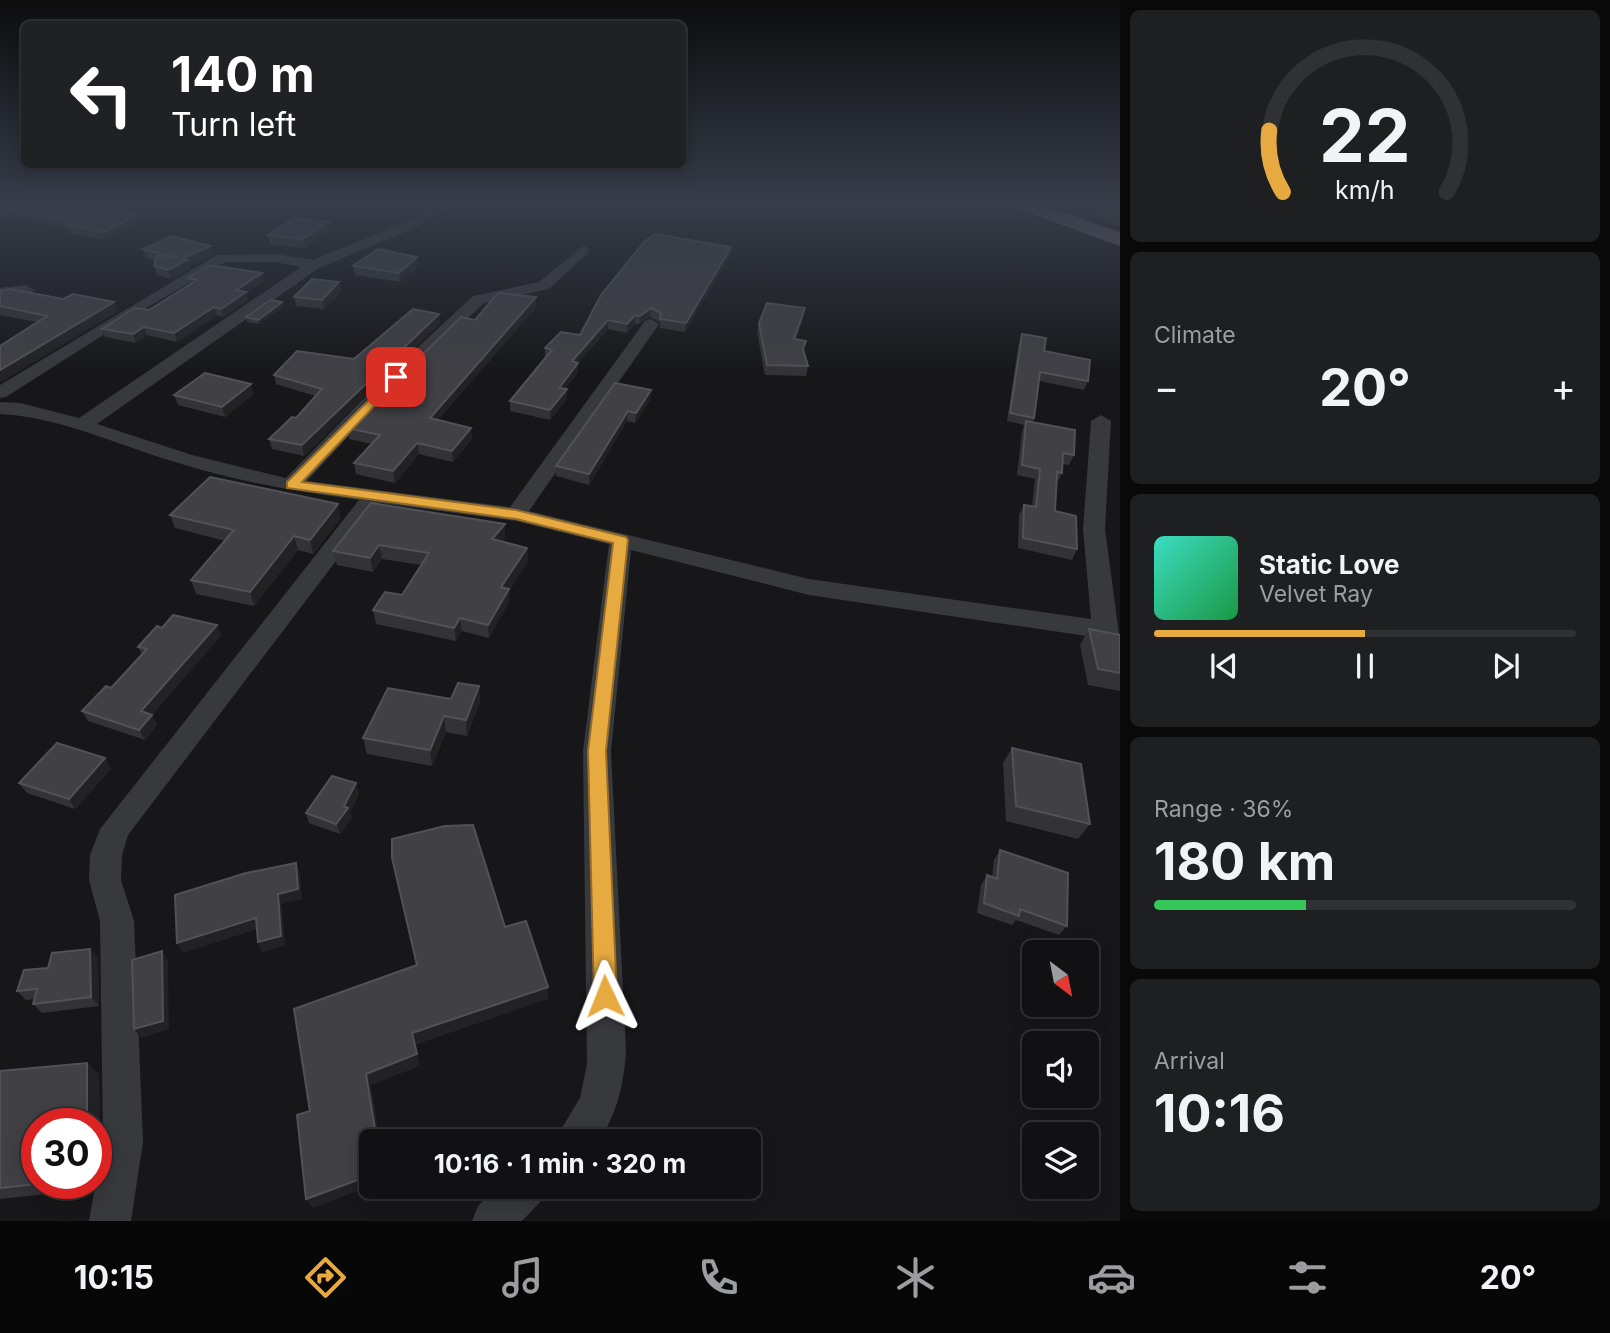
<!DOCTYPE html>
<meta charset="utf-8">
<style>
body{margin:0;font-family:Inter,sans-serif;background:#1e1f21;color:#f1f3f6;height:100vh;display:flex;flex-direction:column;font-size:26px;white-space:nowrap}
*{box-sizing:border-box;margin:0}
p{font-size:23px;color:#9c9da0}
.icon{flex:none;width:38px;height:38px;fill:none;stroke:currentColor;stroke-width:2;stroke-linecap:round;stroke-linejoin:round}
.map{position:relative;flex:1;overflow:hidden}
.side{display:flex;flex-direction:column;gap:10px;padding:10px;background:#09090a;width:490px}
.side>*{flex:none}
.hud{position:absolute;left:21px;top:21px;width:665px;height:147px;border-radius:10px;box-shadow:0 4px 18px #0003,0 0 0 2px #303133;background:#202124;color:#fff;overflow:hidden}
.needle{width:46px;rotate:148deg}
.tools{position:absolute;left:1022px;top:940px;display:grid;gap:14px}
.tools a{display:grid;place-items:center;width:77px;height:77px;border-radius:10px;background:#111113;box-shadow:0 4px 18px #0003,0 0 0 2px #303133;font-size:35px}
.speed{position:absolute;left:21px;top:1108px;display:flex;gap:14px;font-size:35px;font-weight:700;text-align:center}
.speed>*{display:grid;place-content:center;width:91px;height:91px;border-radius:50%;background:#111113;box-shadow:0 4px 18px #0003,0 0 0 2px #303133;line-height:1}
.speed .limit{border:10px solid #d22;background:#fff;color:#111}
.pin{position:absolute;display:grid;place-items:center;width:60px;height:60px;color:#fff;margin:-30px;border-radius:14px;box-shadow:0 4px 10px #0006}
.me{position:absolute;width:77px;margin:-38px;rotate:358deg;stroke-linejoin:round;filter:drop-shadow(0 0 5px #0008)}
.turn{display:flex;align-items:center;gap:24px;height:147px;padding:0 35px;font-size:32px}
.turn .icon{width:91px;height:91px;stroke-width:2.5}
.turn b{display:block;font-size:49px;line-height:60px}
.big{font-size:52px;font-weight:700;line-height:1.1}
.side .card{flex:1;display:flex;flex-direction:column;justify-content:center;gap:10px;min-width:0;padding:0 24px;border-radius:10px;background:#1e1f21}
.side .dial{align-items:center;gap:0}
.dial svg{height:182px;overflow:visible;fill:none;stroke:#303133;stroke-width:7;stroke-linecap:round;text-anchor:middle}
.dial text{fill:#f1f3f6;stroke:none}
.song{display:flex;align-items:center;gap:21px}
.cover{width:84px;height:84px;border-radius:10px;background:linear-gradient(135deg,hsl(170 70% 55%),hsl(140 70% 35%))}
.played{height:7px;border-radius:4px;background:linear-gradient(90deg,#e7aa40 50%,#303133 50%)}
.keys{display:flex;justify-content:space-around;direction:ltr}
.heat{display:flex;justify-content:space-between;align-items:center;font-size:38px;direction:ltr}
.charge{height:10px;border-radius:5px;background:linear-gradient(90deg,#34c759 36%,#303133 0)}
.trip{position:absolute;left:359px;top:1129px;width:402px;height:70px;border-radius:10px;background:#111113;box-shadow:0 4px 18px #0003,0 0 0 2px #303133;font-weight:700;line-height:70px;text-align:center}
.menu{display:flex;height:112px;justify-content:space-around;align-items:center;background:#070708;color:#9c9da0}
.menu .icon{width:49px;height:49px}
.menu .current{color:#e7aa40}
.menu b{font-size:32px;color:#f1f3f6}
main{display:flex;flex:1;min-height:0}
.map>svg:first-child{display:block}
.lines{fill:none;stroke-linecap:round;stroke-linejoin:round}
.street{fill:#38393d;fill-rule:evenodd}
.highway{fill:#64676e;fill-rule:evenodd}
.wall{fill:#333337}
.shaded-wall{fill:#222225}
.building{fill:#404045;stroke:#505257;stroke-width:2}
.route{fill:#e7aa40;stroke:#966e2a;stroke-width:2}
</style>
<main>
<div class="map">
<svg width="1120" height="1221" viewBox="0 0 1120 1221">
<rect width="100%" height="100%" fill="#171719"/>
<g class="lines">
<g class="street">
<path d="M438,204H453L413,229L319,268L97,424L192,455L286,478L371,391L473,296L539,282L583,246L588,247V253L549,289L484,303L383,399L307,481L510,507L645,321L651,319L659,324L529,511L809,579L1091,619L1083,529L1091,421L1101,415L1111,421L1105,529L1120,641L809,595L631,550L611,751L626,1051C624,1083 617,1114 599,1141H554L580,1098L587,1064L583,751L609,544L516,521L380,503L128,835L122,855L121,880L134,921L143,1142L131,1221H89L103,1142L100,921L89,880L90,855L100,829L359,500C297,492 235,481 175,462C118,445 60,417 0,414V402L20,403L79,418L301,267L276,262H225L136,314L6,397L0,398V385L217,255L276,254L313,260L403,223Z"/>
<path d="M26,285L34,290L31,293L0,298V288Z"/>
<path d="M498,1186H548L542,1200L522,1221H472L478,1206Z"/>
</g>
<path class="highway" d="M1012,204H1041L1120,232V246L1015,208Z"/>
</g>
<g class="wall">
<path d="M0,204L144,221L105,240L70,233L68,227L0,216Z"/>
<path d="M1082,204H1120V226L1079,213Z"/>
<path d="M330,231L305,248L270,244L268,235Z"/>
<path d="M210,246L212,255L188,266L189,269L171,279L157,275L154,266L156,261L146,258L143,249Z"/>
<path d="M730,255L685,332L660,328V322L650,317L639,324H635L627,333L608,329L578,363V372L565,389H567V399L550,420L510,411V401L545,357V348L580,335Z"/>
<path d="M417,257L418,266L400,282L355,275L353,266Z"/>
<path d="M262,273L264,281L246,293L248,300L223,317L217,315L177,342L147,335L136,343L105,337L102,329L149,310L190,285L188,278Z"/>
<path d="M339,282L341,291L324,309L296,306L294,297Z"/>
<path d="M0,291L63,299L118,311L37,322L0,315Z"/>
<path d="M536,297V307L438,420L471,428L472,439L453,462L419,454L395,483L356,474L354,463L372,444L349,439L347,428L475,320Z"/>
<path d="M282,302L283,307L259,324L247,322L246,317Z"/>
<path d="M803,318L796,339L804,351L808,366L806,376L765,375L757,332L759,323Z"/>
<path d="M440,323L304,456L272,449L269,439L296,418L315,396L276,384L274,375L354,359Z"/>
<path d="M1022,334L1044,351L1088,381L1084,390L1039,381L1034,418L1033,422L1074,455L1069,465L1062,464V473L1057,483L1055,511L1077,549L1072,560L1018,548L1019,515L1024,505L1032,507L1035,479L1017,475L1022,431L1024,425L1007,421L1019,342Z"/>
<path d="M651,390L650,400L635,423L627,421L589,485L556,476V466Z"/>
<path d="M254,394L225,417L178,405L174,395Z"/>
<path d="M371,503L505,537L502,541L527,548L528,561L509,591V602L489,638L462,631L456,641L376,624L373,610L402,595L421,565L382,559L373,572L337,565L333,551Z"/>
<path d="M170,515L341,518L313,554L298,550L254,606L196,594L191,580L225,541L175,528Z"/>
<path d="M162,628L221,635L152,715L157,725L145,740L88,721L82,711L111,688L142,655L138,647Z"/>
<path d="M1089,629L1120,635V691L1088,685L1080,645Z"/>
<path d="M479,686L480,702L467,736L446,732L432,766L367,754L363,738Z"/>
<path d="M1012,748L1090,824L1078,839L1006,821L1003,763Z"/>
<path d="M105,758L111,769L75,809L27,793L19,783Z"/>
<path d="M359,794L350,812L352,818L340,834L309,823L306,813Z"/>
<path d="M1000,850L1067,926L1059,935L1016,920L1012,925L977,913L981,885L987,875L992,877L994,860Z"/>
<path d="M90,949L98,958L99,1006L42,1013L33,1004L34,999L26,1000L17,991L48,968Z"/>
<path d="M87,1063L99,1075L100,1128L96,1143V1124L37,1183H86L84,1190L0,1199V1071Z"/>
</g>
<g class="shaded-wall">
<path d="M142,213L144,221L105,240L103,232Z"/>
<path d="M329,222L330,231L305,248L303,239Z"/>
<path d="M210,246L212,255L188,266L189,269L171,279L168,270L182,259Z"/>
<path d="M731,247L730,255L685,332L686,323Z"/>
<path d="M417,257L418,266L400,282L399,273Z"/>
<path d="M262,273L264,281L246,293L248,300L223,317L221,309L236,290Z"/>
<path d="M339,282L341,291L324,309L322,300Z"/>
<path d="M536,297V307L431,428L430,418Z"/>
<path d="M114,302L118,311L0,383V370Z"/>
<path d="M282,302L283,307L259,324L258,320Z"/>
<path d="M214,307L217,315L177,342L174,333Z"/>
<path d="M651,308L650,317L639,324L640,316Z"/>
<path d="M805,308L803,318L793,348L794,339Z"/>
<path d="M439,314L440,323L304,456L302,445Z"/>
<path d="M635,315V324L627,333V324Z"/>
<path d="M608,320V329L572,370V361Z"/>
<path d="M144,327L147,335L136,343L133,334Z"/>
<path d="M578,363V372L559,397V388Z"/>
<path d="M251,384L254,394L225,417L222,407Z"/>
<path d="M567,389V399L550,420V410Z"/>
<path d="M651,390L650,400L635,423L636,413Z"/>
<path d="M628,411L627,421L589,485V474Z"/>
<path d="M471,428L472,439L453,462L452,451Z"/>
<path d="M417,443L419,454L395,483L393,471Z"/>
<path d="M338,504L341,518L313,554L310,540Z"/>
<path d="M505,524V537L493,552L492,539Z"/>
<path d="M294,536L298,550L254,606L250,592Z"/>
<path d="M379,545L382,559L373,572L370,558Z"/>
<path d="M527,548L528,561L509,591V602L489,638L488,625L501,587Z"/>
<path d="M460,618L462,631L456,641L454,628Z"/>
<path d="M217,625L221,635L152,715L157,725L145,740L139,730L141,711Z"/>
<path d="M479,686L480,702L467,736L466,720Z"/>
<path d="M444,716L446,732L432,766L430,750Z"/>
<path d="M105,758L111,769L75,809L69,799Z"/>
<path d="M356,783L359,794L350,812L352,818L340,834L336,824L344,806Z"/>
<path d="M296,863L300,873L302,899L282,904L285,946L262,952L258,942L278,894Z"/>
<path d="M256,918L261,928L183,953L177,943Z"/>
<path d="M90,949L98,958L99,1006L91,997Z"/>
<path d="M162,951L168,960L169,1029L141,1038L134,1029Z"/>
<path d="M548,987V999L415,1045L420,1066L371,1085L380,1141H377L366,1074L412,1033Z"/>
<path d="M87,1063L99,1075L100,1128L96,1143V1124H86Z"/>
<path d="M371,1175V1186L313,1208L306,1199Z"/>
<path d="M73,1183H86L84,1190Z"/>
</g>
<g class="building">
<path d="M0,204H82L142,213L103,232L67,225L74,221L0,209Z"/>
<path d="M1082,204H1120V215Z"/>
<path d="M294,218L329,222L303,239L268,235Z"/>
<path d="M655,234L731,247L686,323L660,319L661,313L651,308L640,316L635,315L627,324L608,320L572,361L578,363L559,388L567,389L550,410L510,401L552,350L545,348L561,332L580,335L601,295L644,242Z"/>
<path d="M172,236L210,246L182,259L187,260L168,270L154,266L157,255L178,258L143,249Z"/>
<path d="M378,249L417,257L399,273L353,266Z"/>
<path d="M210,265L262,273L236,290L246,292L221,309L214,307L174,333L144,327L133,334L102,329L135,308L149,310L197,280L188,278Z"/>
<path d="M312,279L339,282L322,300L294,297Z"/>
<path d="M10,289L63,299L73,294L114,302L0,370V346L47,316L0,306V291Z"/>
<path d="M498,293L536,297L430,418L471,428L452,451L417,443L393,471L354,463L380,435L347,428L461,317L475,320Z"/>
<path d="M270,300L282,302L258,320L246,317Z"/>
<path d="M767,303L805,308L794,339L806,341L803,349L808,366L767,365L759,323Z"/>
<path d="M413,309L439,314L302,445L269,439L292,417L296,418L322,389L274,375L297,351L354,359Z"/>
<path d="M1022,334L1046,338L1044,351L1090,360L1088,381L1040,372L1034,418L1010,413Z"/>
<path d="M205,373L251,384L222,407L174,395Z"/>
<path d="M615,383L651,390L636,413L628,411L589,474L556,466Z"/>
<path d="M1026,421L1075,430L1074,455L1063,453L1062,473L1057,472L1055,511L1076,516L1077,549L1023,538L1024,505L1036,507L1040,469L1022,465Z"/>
<path d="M210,477L338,504L310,540L294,536L250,592L191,580L234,530L170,515Z"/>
<path d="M371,503L505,524L492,539L527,548L501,587L509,589L488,625L460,618L454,628L373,610L385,592L402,595L429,553L379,545L370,558L333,551Z"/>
<path d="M173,615L217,625L141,711L152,715L139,730L82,711L106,686L111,688L147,649L138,647L157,626L162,628Z"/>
<path d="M1089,629L1120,635V673L1098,669Z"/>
<path d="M458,683L479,686L466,720L444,716L430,750L363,738L388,688L451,699Z"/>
<path d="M57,743L105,758L69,799L19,783Z"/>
<path d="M1012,748L1081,764L1090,824L1016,806Z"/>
<path d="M332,776L356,783L344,806L348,808L336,824L306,813Z"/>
<path d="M473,825L505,927L526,921L548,987L412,1033L417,1054L366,1074L377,1141H371V1175L306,1199L297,1115L310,1111L294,1009L417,965L392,858V839L445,826Z"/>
<path d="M1000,850L1068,873L1067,926L1020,909L1019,916L984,903L987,875L997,879Z"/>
<path d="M296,863L298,889L278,894L281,936L258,942L256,918L177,943L175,895L246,873Z"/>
<path d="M90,949L91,997L33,1004L37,989L17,991L24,970L48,968L52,953Z"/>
<path d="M162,951L163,1021L134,1029L132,960Z"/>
<path d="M87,1063V1117L86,1124H37V1183H46L0,1188V1071Z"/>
</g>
<linearGradient id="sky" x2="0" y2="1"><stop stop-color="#0d0d0e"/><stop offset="0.54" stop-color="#363c49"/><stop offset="1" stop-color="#363c49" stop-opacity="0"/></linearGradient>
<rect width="1120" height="375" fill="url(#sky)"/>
<path class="route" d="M396,373L402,377L400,379L302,482L516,510L626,537L628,540L606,751L617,996L613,1004L605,1008L597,1004L594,996L588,751L613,543L516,519L287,488V482Z"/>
</svg>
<div class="tools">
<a><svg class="needle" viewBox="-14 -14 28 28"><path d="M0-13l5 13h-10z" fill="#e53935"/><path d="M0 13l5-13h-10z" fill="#9c9da0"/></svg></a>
<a><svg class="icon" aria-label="sound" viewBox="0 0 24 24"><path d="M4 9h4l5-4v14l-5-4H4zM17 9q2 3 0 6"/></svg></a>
<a><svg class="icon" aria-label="layers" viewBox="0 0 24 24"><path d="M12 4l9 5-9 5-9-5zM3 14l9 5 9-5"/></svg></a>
</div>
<div class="speed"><div class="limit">30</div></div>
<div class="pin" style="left:396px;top:377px;background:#d93025"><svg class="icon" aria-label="arrive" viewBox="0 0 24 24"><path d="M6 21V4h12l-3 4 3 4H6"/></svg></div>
<svg class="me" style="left:605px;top:996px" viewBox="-20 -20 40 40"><path d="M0-17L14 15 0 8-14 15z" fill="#e7aa40" stroke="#fff" stroke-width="4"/></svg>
<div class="trip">10:16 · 1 min · 320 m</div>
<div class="hud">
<div class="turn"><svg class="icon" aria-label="left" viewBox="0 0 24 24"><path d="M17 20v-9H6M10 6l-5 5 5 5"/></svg><div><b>140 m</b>Turn left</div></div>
</div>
</div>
<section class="side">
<div class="card dial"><svg viewBox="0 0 100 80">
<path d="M14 69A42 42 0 1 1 86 69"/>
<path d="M14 69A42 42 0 0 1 8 42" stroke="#e7aa40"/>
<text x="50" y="56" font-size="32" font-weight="700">22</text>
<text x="50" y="72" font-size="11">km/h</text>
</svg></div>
<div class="card"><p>Climate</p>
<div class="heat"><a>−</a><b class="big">20°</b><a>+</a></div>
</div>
<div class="card">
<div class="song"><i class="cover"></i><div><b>Static Love</b><p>Velvet Ray</p></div></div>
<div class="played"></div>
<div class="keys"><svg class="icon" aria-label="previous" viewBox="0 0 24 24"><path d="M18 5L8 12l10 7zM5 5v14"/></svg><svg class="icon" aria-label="pause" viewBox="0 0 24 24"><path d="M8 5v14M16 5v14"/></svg><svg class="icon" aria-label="next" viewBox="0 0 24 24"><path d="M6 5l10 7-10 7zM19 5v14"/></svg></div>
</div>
<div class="card"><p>Range · 36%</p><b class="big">180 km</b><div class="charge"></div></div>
<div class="card"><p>Arrival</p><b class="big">10:16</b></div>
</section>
</main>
<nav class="menu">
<b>10:15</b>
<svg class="icon current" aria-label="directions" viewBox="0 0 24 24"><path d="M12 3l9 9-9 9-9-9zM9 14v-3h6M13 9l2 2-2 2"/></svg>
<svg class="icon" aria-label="music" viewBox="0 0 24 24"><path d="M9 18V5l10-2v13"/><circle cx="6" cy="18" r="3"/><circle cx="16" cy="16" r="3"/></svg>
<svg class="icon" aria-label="phone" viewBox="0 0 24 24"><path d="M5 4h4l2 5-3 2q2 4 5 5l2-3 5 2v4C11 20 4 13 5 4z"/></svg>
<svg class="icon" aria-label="climate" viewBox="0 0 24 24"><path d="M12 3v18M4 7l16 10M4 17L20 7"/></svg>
<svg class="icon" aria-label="car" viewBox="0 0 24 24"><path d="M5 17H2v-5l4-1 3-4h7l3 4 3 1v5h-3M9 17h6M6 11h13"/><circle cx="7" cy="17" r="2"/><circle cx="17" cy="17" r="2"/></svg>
<svg class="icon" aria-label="filters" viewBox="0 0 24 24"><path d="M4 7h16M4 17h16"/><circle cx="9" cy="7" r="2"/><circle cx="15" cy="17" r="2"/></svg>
<b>20°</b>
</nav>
